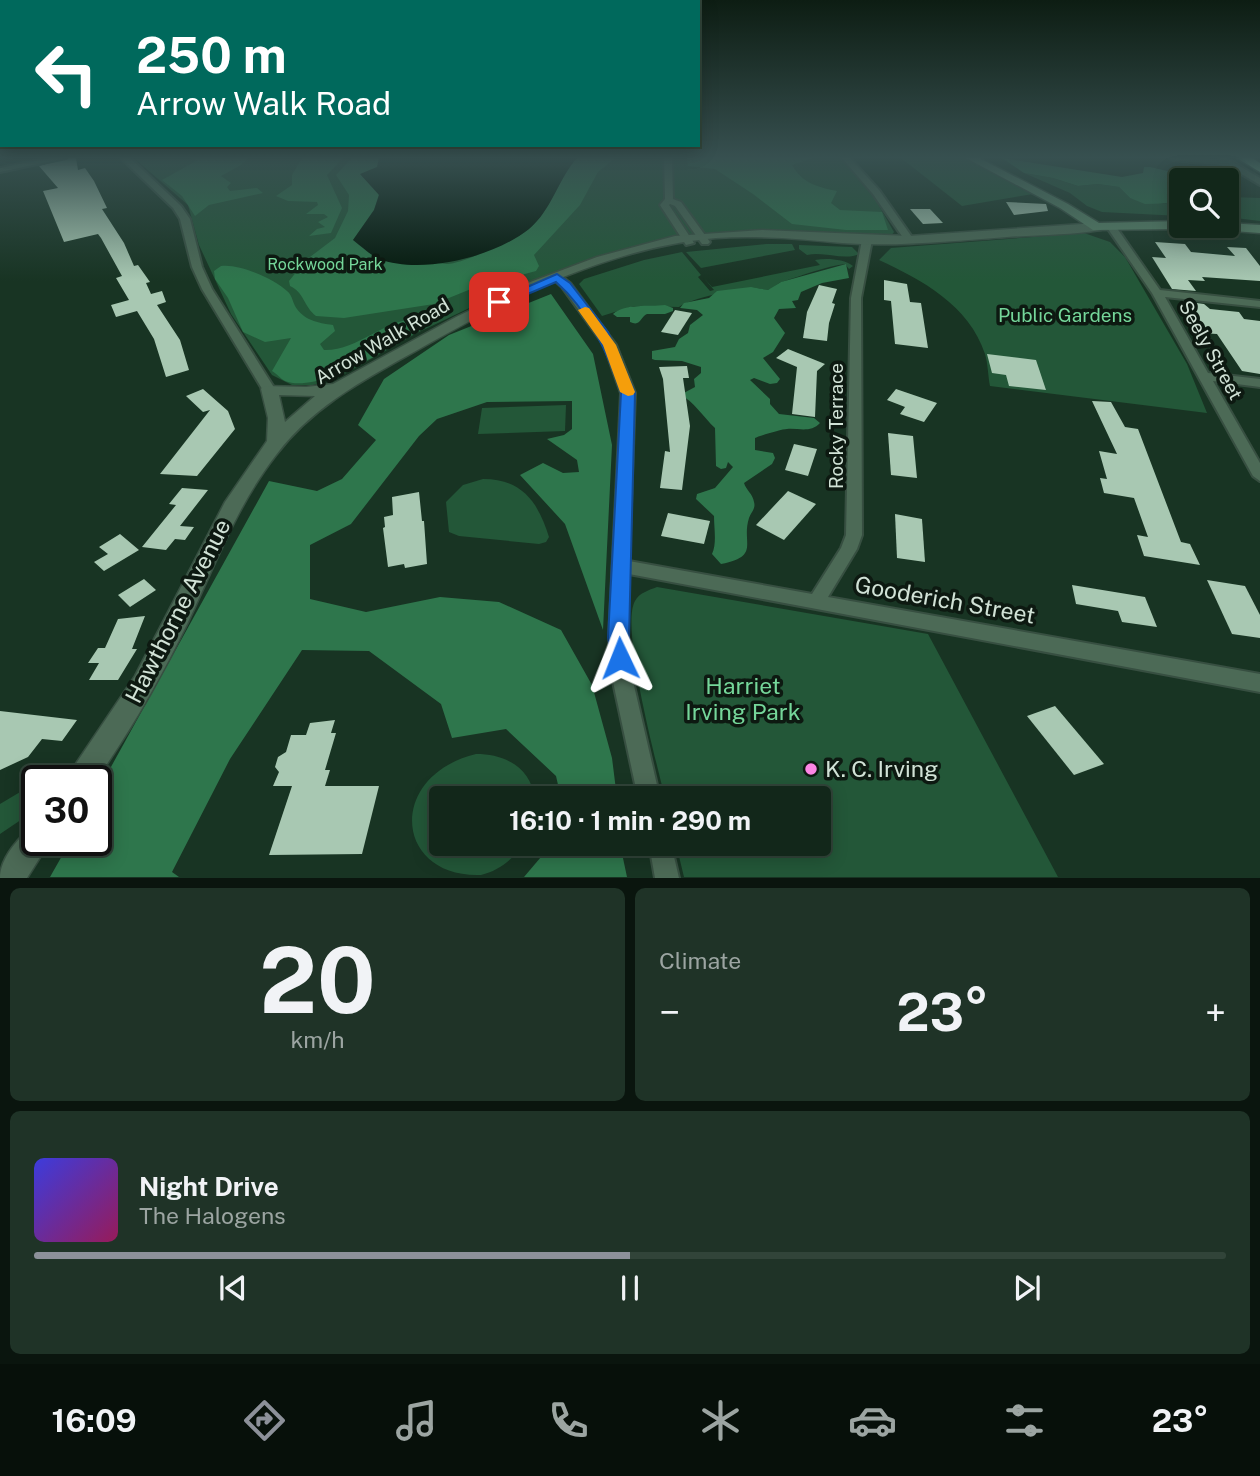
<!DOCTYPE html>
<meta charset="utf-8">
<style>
body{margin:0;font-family:"Public Sans",sans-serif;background:#1f3327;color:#f1f3f6;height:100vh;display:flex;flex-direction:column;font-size:26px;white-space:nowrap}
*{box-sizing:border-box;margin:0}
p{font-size:23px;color:#9ca5a2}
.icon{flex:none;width:38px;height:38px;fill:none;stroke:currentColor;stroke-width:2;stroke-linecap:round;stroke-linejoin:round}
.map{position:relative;height:878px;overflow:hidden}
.sheet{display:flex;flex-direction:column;gap:10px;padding:10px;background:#0a150e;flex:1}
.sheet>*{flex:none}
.guide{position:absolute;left:0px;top:0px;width:700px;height:147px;box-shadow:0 4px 18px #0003,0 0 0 2px #314439;background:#00695c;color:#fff;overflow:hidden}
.fabs{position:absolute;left:1169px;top:168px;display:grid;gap:14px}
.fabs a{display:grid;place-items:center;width:70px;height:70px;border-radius:7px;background:#12271a;box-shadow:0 4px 18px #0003,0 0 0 2px #314439;font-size:35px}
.speed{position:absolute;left:21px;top:765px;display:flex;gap:14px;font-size:35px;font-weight:700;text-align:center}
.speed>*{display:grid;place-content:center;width:91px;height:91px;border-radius:50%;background:#12271a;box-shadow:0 4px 18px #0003,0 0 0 2px #314439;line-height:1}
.speed .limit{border:4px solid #111;border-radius:10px;background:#fff;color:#111}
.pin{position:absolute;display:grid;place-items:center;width:60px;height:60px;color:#fff;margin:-30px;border-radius:14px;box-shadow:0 4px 10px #0006}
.me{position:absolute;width:77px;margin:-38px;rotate:358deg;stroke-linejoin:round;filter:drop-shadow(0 0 5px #0008)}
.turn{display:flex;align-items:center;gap:24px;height:147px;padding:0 21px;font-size:32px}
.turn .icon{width:91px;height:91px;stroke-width:2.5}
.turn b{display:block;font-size:49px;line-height:60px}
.big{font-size:52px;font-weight:700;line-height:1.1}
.sheet .tile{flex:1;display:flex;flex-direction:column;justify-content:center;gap:10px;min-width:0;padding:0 24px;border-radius:10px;background:#1f3327}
.sheet .dial{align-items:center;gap:0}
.dial b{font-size:91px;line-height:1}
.song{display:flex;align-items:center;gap:21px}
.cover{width:84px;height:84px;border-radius:10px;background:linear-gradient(135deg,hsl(240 70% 55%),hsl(330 70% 35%))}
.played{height:7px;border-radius:4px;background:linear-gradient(90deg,#8c9099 50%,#314439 50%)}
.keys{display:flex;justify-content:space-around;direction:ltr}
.heat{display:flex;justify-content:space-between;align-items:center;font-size:38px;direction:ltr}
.sheet .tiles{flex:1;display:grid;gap:10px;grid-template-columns:1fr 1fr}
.tile:last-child{grid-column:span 2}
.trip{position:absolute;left:429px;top:786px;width:402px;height:70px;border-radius:7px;background:#12271a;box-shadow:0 4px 18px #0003,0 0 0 2px #314439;font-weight:700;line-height:70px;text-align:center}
.tabs{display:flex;height:112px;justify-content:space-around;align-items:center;background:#07100a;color:#9ca5a2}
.tabs .icon{width:49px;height:49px}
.tabs .current{color:#8c9099}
.tabs b{font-size:32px;color:#f1f3f6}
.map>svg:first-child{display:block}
.green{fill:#235738}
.forest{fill:#2e764c}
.water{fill:#03180b}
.building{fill:#a8c8b2}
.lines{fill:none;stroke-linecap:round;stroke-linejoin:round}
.minor-casing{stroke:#374f41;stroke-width:4}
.tertiary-casing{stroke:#374f41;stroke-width:3}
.secondary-casing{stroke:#374f41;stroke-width:3}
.motorway-casing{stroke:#374f41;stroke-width:3}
.minor{fill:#4c6a56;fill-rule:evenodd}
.tertiary{fill:#4c6a56;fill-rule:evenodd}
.secondary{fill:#5a8569;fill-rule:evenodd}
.motorway{fill:#7cc496;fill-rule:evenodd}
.route{fill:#1a73e8;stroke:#114b97;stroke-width:2}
.slow{fill:#f59e0b}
.poi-dot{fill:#fc86e4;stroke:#0d1911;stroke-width:2.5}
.labels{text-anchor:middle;stroke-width:7;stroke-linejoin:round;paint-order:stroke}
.far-park-label{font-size:16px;fill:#75d79a;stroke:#0d1911}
.park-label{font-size:19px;fill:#75d79a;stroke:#0d1911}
.street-label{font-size:19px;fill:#d1e2d6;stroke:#0d1911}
.near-street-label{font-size:23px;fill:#d1e2d6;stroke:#0d1911}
.near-park-label{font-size:23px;fill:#75d79a;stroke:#0d1911}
.near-poi-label{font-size:23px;fill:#d1e2d6;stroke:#0d1911;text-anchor:start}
</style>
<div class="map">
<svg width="1260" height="878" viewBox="0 0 1260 878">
<rect width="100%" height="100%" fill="#183423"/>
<g class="green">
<path d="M134,158H840L875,199L894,232L891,236L754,232L636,247L582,262L503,292L417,333L339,377L313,385H292L272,375L231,314L199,245L188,205Z"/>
<path d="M901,158H964L1033,194L962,206Z"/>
<path d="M1024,173L1053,178L1078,186L1098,184L1119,187L1130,198L1164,204L1181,203V216L1102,212L1087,206L1070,193Z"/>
<path d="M1231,197L1260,198V221L1227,217V201Z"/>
<path d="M1084,233L1110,242L1125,257L1187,364L1207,413L990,386C988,376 988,364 985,354C969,305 922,280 879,260L891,248Z"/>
<path d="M766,244H792L795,250L701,268L686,252Z"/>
<path d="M799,245L852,247L859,254C845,261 824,251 807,255L799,249Z"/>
<path d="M682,252L701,275L698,277L710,291L714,290L703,277L712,287L820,265L815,260C827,258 844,259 853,266L849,269L845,264C824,267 803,275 782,282C777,283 773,289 768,290C763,290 757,287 752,288C738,288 689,299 679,307L634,306L602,316L579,284L584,279L644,260Z"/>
<path d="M566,405L565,431L478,434L482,408Z"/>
<path d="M483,479C522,479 538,502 549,537L546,542L539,544L459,536L449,532L446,502L463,485Z"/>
<path d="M657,587L928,634L1058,877H684L676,844H819V798H665C657,764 620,628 635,601C639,593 649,590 657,587Z"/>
<path d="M476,754C505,754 530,767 535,798H441V844H524C514,858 499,871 481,875C394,878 386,776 476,754Z"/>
<path d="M37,782V809L0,834V804Z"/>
</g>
<g class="forest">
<path d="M189,158H248L241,165L221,176L231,183L227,187L230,191L257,188L263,193L209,205L195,216L182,196L162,180L198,160Z"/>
<path d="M302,158H343L327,175L342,208L331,233L309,236L317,229L325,227L318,222L328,217L324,214H306L318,205L317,202L288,201L276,196L292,185V175Z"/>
<path d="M352,158H379L377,167L361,174L379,194L374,210L353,240C379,247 422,262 447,264C459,265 520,238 530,228C552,208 558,179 577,158H615L598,172L580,205L534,255L539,266L536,271L476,287L434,304L344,318L316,316C304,307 304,292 290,286L289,281L306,260L335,238L348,211L349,195L336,175Z"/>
<path d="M687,158H813L792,165C802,183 817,187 837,191L831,203L840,210L882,212L888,230H846L792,224L753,194L715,169L688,166Z"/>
<path d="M1002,158L1122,177L1143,173L1144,167H1150L1206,180H1181V203L1145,204L1130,198L1119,187L1098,184L1078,186L1053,178L1024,173Z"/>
<path d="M846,264L849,278L822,283L801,292L798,300L792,301L796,308L779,309L774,318L785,333L773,352L763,358L780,379L777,383L770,384L754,378L750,380L770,399V404L779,414L814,418L820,423C811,433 799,428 787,429C782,429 759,436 755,438V450L773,453L775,458L772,464L744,483C746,490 753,494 754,502C756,509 751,512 749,518C741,543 761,556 721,564L712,554C717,544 714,528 714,516L696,499L697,494L715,488L733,467L728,462L726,468L721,469L716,466L715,428C704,418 693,400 680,395L695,387L694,379L701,373V367L682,361L655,360L652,359V351L675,347L679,339L688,333L690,325L703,315L697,310L680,308L684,303L709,298L717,291L751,287L768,290L781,282Z"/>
<path d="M221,266C238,263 275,279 287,291C292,295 292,300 295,306C303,320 318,323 333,325L335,331L320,344L324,350C361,351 388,313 426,320L429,325C398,342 320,395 285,381C281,379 276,373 272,371L291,338L265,342L243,332L228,298L215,279L214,271Z"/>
<path d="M551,294L593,354L612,445L603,630L565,524L520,475L543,463L563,473L579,472L577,460L547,439L564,435L572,429V401L487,402L437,419L419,436L351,524L310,545V599L366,612L440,597L499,602L561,630L592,685L612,758L617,798H561L556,776L506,729L452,738L441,704L369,651L302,650L230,759L172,872L179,877H50L71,840H96V794L269,481L317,491L342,479L376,440L358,425L384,379L449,335Z"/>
<path d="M665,305L673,308V311L665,314H647C640,317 641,327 630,322V317H617L613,314C626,303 648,307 665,305Z"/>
<path d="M552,844H620L627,877H524Z"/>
</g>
<path class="water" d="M379,158H577C558,179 552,210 529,229C494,257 422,275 379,259C370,255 361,246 353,240L374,210L379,195L360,174L377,167Z"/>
<g class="building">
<path d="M69,158H76L78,170L85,168L94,181L107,208L102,209L124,243L134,266L138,265L150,282L146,283L151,294L162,291L166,302L157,305L180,340L189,370L166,377L154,339L137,311L116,317L111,305L129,300L116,278L122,276L101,238L98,234L64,242L43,191L58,188L39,166Z"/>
<path d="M1006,202L1046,204L1048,211L1014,215Z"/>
<path d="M910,209H930L943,223L923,224Z"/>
<path d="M1155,242L1185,244L1191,252L1235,256L1227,247L1246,248L1260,266V281L1202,277L1205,281L1188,280L1196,291L1172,289L1152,257L1166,258Z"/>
<path d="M884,280L907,284L910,302L921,303L928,348L895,344L891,301L884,300Z"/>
<path d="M819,285L837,289L832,303L835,304L829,323L827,341L803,338L807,312Z"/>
<path d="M1181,301L1204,304L1210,309L1239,312L1244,319L1260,321V374L1242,371L1217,334L1201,333Z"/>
<path d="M675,310L692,313L678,335L661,332Z"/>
<path d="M788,349L825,364L817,371L815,417L792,414L797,367L776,358Z"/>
<path d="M987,354L1036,360L1046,390L1009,386L1006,375L992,373Z"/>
<path d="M687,366L689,378H683L690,426L682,490L660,488L665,451L670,452L663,379L659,367Z"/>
<path d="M203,389L228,411L235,429L197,476L160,474L210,410L203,412L186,396Z"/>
<path d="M896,389L937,403L924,422L900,414L905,407L887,400Z"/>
<path d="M1092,401L1111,402L1125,427L1138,429L1181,542L1190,544L1200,565L1144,556L1137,535L1148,537L1134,498L1104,493L1100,478L1107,479L1099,451L1117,454Z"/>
<path d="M888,433L913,436L917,478L891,475Z"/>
<path d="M794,444L817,449L808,476L785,470Z"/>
<path d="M182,488L208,490L180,526L194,527L185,540L175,539L166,550L142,547L176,505L169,504Z"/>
<path d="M788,491L816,504L784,540L756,525Z"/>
<path d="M419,492L422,521H424L427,564L405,568L404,564L388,567L383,528L385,527L384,517L393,515L392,497Z"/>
<path d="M668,513L710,521L704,544L661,536Z"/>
<path d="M895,514L922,519L925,562L897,558Z"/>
<path d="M120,534L139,550L104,571L94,562L108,554L99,547Z"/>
<path d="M144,579L156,590L130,607L118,595Z"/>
<path d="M1207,580L1245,586L1260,615V638L1232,634Z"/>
<path d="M1072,585L1145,597L1157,627L1122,622L1118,611L1076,604Z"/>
<path d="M145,616L132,649H137L118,680H89L99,663H88L98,648H105L118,619Z"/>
<path d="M1055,706L1104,764L1074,775L1027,716Z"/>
<path d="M0,711L77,720L62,741L42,739L28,757L0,770Z"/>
<path d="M335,720L331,733H336L325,770H330L325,786H379L362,854L269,855L292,786H273L279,772L275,767L278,757L286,752L291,735H306L310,723Z"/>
</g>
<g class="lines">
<g class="minor-casing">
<g id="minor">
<path d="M50,158H66L0,172V168Z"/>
<path d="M121,158H130L181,206L190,219L202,267L212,289L275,389L274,392H264L202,289L192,267L180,219L173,208Z"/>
<path d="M664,158H672L673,199L681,202L710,242L708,244H702L675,206L670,204L669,205L694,243L686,245L660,205L665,199Z"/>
<path d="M842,158H850L879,190L914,240L912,242H906L873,194Z"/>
<path d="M1169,158L1219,161L1220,158H1226L1260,178V185L1228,166L1173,160Z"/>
<path d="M1108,224H1114L1160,290L1260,301V307L1165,297L1208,373L1260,379V387L1213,381L1260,463V481L1253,476L1152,293L1106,226Z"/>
<path d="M867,237L872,240L861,298L862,535L857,549L828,597L1260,674V692L629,574L627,638L632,677L660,798H638L612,677L609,638L621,393L604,345L562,287L552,278L553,276H561L570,283L616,345L635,393L629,561L812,594L841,548L846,535L851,298L862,240Z"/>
<path d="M649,844H671L679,878H655Z"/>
</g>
</g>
<g class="tertiary-casing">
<g id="tertiary">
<path d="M1097,223L1103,227L1101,230C1071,235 1038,235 1007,237C952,241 897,247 842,243C801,239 759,235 716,238C614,247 516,294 428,344C372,376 316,402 276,455C237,505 215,565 188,622C161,678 131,730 96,780H67L71,771L135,676L225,502L267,441L268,418L261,389L263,386L306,387L333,384L456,317L525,284L597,257L675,236L762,230L909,236ZM279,395L315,396L285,422Z"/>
<path d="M37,826V840H51L27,878H0C0,859 20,833 37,826Z"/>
</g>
</g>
<g class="secondary-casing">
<g id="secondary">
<path d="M966,158H979L1068,204L1099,223L1181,221V226H1186L1181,229L1093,230L1060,208Z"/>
<path d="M1227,223L1260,225V233L1219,230L1213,226H1227Z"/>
</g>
</g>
<g class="motorway-casing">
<path id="motorway" d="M1237,158H1252L1260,163V172Z"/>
</g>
<use href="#minor" class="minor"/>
<use href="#tertiary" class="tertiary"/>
<use href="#secondary" class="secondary"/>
<use href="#motorway" class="motorway"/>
</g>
<linearGradient id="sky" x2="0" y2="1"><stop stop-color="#0d1d13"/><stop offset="0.56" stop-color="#375050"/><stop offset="1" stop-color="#375050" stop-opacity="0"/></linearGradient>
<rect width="1260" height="281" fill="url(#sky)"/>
<path class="route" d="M557,274L570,283L608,332L635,393L629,638L631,658L628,664L620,667L613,664L608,638L621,393C609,354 587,309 556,282L504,304H495L493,302Z"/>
<path class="slow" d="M585,307L589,308L616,345L635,392L633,395L628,396L620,392L603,345L578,310Z"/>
<circle class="poi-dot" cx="811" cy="769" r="7"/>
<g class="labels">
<g class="far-park-label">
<text x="325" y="270">Rockwood Park</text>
</g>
<g class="park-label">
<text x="1065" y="322">Public Gardens</text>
</g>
<g class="street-label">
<text transform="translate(382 341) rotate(-30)" y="7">Arrow Walk Road</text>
<text transform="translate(1211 350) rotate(61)" y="7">Seely Street</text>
<text transform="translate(836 426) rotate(-90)" y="7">Rocky Terrace</text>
</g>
<g class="near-street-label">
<text transform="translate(945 600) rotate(10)" y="8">Gooderich Street</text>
<text transform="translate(178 611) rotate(-63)" y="8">Hawthorne Avenue</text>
</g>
<g class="near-park-label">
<text x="743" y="694">Harriet<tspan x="743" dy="26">Irving Park</tspan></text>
</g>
<g class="near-poi-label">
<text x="825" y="777">K. C. Irving</text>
</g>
</g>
</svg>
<div class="fabs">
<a><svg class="icon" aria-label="search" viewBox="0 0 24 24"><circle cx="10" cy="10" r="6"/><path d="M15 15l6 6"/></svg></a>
</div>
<div class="speed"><div class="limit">30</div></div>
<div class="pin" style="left:499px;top:302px;background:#d93025"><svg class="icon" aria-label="arrive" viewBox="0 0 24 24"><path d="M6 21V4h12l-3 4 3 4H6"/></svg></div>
<svg class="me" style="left:620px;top:658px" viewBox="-20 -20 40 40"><path d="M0-17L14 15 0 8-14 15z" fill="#1a73e8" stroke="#fff" stroke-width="4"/></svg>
<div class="trip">16:10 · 1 min · 290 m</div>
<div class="guide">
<div class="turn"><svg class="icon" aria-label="left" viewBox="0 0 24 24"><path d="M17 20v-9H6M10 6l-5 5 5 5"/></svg><div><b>250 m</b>Arrow Walk Road</div></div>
</div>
</div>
<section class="sheet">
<div class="tiles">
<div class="tile dial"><b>20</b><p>km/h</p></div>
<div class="tile"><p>Climate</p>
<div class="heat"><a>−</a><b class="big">23°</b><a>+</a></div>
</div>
<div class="tile">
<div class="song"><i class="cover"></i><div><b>Night Drive</b><p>The Halogens</p></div></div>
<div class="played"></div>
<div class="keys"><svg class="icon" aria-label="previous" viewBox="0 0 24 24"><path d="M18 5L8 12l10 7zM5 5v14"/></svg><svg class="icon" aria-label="pause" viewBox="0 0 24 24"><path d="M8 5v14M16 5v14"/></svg><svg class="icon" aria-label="next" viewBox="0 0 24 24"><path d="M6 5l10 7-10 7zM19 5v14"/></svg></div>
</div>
</div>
</section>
<nav class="tabs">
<b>16:09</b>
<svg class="icon current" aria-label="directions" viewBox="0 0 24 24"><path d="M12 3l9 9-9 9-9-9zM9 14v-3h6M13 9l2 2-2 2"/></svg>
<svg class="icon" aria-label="music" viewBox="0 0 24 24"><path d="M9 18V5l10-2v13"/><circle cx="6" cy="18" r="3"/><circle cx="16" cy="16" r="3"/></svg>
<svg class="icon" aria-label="phone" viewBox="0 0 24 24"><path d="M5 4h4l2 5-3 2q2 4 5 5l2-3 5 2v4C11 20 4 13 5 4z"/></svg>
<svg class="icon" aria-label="climate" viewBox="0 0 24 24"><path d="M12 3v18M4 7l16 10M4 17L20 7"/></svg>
<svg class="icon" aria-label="car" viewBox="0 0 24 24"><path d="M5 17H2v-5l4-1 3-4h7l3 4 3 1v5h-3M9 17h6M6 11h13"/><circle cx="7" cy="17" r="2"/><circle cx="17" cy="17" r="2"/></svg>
<svg class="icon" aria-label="filters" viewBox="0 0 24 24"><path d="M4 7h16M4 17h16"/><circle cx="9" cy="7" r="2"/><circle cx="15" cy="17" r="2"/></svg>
<b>23°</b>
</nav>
